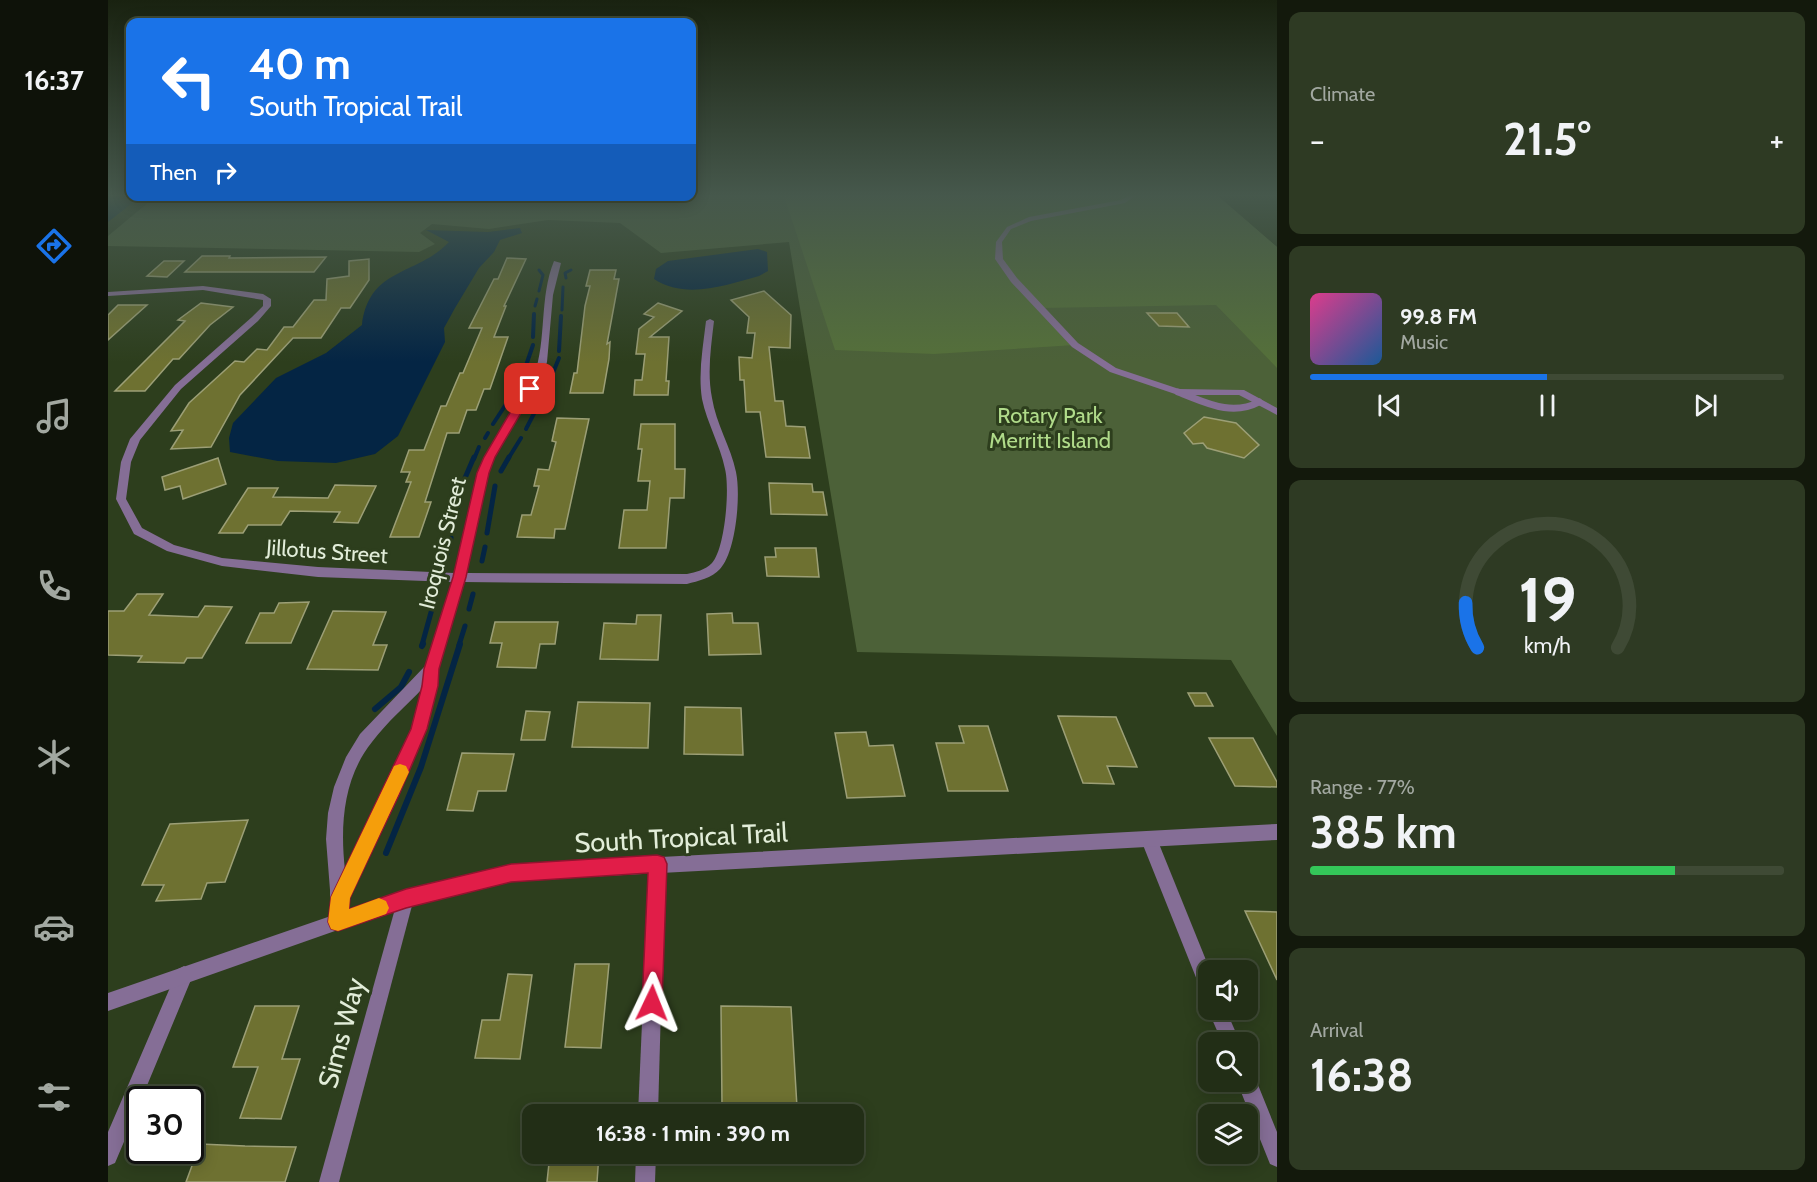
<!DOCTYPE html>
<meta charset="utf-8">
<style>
body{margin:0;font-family:Cabin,sans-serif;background:#2e3a23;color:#f1f3f6;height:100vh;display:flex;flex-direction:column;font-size:22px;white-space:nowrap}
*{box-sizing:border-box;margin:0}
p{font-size:20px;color:#a2a8a1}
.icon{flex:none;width:33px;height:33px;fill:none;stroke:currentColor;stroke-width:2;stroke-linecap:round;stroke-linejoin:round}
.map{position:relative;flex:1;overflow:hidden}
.panel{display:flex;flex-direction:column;gap:12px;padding:12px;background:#13190c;width:540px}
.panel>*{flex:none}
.guide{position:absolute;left:18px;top:18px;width:570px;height:183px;border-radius:12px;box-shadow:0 3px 15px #0003,0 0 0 2px #3f4a35;background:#1a73e8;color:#fff;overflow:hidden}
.fabs{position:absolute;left:1090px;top:960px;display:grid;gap:12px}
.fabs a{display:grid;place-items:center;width:60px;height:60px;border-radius:12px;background:#222e16;box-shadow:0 3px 15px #0003,0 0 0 2px #3f4a35;font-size:30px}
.speed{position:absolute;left:18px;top:1086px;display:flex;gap:12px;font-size:30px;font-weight:700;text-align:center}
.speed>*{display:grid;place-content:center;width:78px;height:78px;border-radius:50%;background:#222e16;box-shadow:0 3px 15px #0003,0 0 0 2px #3f4a35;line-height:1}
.speed .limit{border:3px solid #111;border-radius:9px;background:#fff;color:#111}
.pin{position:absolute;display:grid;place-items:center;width:51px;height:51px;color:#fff;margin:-26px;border-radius:12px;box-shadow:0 3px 9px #0006}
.me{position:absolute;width:66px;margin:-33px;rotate:2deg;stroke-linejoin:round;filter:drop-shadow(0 0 4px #0008)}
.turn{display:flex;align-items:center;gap:21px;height:126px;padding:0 24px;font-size:27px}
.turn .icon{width:78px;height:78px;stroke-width:2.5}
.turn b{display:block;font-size:42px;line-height:51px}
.then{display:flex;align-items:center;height:57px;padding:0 24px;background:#0003;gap:12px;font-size:22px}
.big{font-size:45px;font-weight:800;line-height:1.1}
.panel .tile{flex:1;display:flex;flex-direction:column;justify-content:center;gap:9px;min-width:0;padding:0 21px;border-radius:12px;background:#2e3a23}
.panel .dial{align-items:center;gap:0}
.dial svg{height:156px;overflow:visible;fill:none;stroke:#3f4a35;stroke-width:7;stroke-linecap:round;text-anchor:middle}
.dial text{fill:#f1f3f6;stroke:none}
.song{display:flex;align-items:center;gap:18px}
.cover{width:72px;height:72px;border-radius:9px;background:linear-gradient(135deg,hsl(330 70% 55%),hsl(210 70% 35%))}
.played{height:6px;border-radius:3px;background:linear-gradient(90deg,#1a73e8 50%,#3f4a35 50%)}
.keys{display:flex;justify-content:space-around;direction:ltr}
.heat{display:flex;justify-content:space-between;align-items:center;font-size:33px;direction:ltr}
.charge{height:9px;border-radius:4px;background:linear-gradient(90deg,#34c759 77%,#3f4a35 0)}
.trip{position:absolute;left:414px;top:1104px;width:342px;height:60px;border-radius:12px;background:#222e16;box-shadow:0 3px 15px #0003,0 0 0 2px #3f4a35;font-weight:800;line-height:60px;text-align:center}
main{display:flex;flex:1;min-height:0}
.tab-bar{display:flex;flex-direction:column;width:108px;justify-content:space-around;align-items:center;background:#0e1209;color:#a2a8a1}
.tab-bar .icon{width:42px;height:42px}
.tab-bar .on{color:#1a73e8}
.tab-bar b{font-size:27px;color:#f1f3f6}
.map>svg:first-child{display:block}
.green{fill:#4c6138}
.forest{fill:#55703a}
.water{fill:#042544}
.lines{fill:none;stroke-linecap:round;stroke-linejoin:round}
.stream-far3{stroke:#042544;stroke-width:3}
.stream-far2{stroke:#042544;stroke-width:4}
.stream-far1{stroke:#042544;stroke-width:5}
.stream{stroke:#042544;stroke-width:6}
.building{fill:#6e7131;stroke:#9c9f76;stroke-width:1.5}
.service{stroke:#856e96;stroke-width:7}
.minor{fill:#856e96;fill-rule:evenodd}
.tertiary{fill:#856e96;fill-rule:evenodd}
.route{fill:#e11d48;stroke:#92132f;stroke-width:1.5}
.slow{fill:#f59e0b}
.labels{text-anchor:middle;stroke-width:6;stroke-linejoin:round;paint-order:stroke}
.park-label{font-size:22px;fill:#b0db8a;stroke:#2d3e1d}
.street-label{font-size:22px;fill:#e2edd9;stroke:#2d3e1d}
.near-street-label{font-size:27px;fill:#e2edd9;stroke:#2d3e1d}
</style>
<main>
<nav class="tab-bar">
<b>16:37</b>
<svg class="icon on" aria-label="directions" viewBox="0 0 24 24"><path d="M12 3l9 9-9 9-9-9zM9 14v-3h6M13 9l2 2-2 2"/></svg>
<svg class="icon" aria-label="music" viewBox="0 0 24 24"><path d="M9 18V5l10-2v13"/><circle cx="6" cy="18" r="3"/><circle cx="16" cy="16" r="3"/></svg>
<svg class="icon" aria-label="phone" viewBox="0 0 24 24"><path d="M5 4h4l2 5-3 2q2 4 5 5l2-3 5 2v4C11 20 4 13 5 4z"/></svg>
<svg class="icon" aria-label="climate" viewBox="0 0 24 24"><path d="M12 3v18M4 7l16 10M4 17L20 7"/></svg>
<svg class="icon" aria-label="car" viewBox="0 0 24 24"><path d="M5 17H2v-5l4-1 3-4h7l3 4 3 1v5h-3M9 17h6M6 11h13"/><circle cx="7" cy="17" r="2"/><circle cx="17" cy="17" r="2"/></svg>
<svg class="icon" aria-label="filters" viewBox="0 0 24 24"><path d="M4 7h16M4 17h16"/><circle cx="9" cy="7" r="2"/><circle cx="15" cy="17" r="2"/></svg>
</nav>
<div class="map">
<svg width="1169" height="1182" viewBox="0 0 1169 1182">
<rect width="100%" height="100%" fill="#2d3e1d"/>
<path class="green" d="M48,196H1110L1169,247V736L1123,660L749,652L681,242L553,253L512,223L440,220L381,229L324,224L312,233L327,244L311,252L0,246V236Z"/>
<path class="forest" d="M676,196H1110L1169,247V368L1108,305L933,308L967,345L826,354L727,350Z"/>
<g class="water">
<path d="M0,196L32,197L0,222Z"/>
<path d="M412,228L414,233L392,240L386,252L371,268L347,308L336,328L337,342L290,436L267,454L228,463L170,461L122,452L121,438L125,423L168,378L218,353L254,325C261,267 309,276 341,242L318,230L380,232Z"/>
<path d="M650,249L659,252L660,271L651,276C618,285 578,300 546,279L548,269L560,261Z"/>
</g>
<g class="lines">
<g class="stream-far3">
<path d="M431,270L435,275L431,291"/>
<path d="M458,278L457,273L463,270"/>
<path d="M427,306L429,299"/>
<path d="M454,310L455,287"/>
</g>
<g class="stream-far2">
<path d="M425,337L426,314"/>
<path d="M451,351L453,316"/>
<path d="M413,380L425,345"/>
<path d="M438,390L451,358"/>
<path d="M385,424L408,389"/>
<path d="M418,429L433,400"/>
<path d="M377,438L380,433"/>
<path d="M366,459L371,447"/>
<path d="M400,459L413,438"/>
</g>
<g class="stream-far1">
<path d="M393,471L401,457"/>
<path d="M345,529L354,485L366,457"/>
<path d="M379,533L387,486"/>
<path d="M339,555L343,538"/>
<path d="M374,561L377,547"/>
<path d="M361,609L365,594"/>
<path d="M314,645L327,598"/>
<path d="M351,645L357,626"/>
</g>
<g class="stream">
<path d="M314,646L315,644"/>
<path d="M267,709L293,687L301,672"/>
<path d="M278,853L313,767L352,644"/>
</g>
</g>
<g class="building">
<path d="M94,256H122L121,258L218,257L206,272H77Z"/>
<path d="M399,258L418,259L396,306H398L386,337H400L382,389H376L368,410H359L351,433H339L317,502H323L311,537H282L303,482H298L302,472H293L301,450H316L333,406H338L352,373H355L374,328H361L386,279H390Z"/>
<path d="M261,259V280L242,308H233L213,338H185L132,395L103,447L63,449L75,430L63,431L81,403L127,361L136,362L149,349L159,350L176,327H185L206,300H218L219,279L241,276V261Z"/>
<path d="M56,261H76L59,277L39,276Z"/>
<path d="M482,270H508L506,279H511L499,344L502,342L501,359L495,393H462L466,373H469L477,306L482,286H478Z"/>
<path d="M656,291L683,315L682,348L661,347L667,401H675L678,426L697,427L702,458L658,457L652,412H638L636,380H632L631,357L644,358L647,333H639L641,317L623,300Z"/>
<path d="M93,303L125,307L102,325L71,359H65L37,391H7L77,321L70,320Z"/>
<path d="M550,303L574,311L542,337H561L558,381H561L560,395H526L527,380H534L537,354H528L531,329L546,317L536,314Z"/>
<path d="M10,305H39L0,340V315Z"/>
<path d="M1039,313H1069L1081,327L1051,326Z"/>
<path d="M1096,417L1128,423L1151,445L1136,458L1099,448L1095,443L1085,444L1076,433Z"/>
<path d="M449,418L481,419L457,529H447L446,538L409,537L414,515H423L431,486H426L430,469L441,470L448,442L444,441Z"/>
<path d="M533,424H567V469H577L576,498H562L558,548H511L516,510H539L542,481H530L534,449H530Z"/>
<path d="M110,458L118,484L75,499L72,486L57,490L54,477Z"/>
<path d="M661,483L704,484L705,492H715L719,515L663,514Z"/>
<path d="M227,485L268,486L250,523L226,522L232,512L182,511L173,525H140L135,533H111L140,488H170L165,497L220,498Z"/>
<path d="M667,548H708L711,577L659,576L657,557H668Z"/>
<path d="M29,594H55L41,615L90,617L97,606L124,607L94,658H79L76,663L30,662L34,656L0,655V611H16Z"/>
<path d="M201,602L183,643H138L152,613H166L171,603Z"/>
<path d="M225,611L278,612L265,645H279L270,670L199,669Z"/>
<path d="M624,613L625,623H650L653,654L601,655L599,614Z"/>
<path d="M529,615H553L550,660L492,659L496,623L528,624Z"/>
<path d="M387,622H450L447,644H432L428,668L389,667L394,643H382Z"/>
<path d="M1080,693H1098L1105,706H1087Z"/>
<path d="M470,702L542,703L540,748L464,747Z"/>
<path d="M577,707L633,708L635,755L576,754Z"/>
<path d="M418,711L442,712L437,740H413Z"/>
<path d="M950,716L1008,717L1029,767L999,766L1006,784L975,783Z"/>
<path d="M851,726H880L900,791H840L828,743H856Z"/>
<path d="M758,732L761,746L785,745L797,796L739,798L727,733Z"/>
<path d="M1101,738H1145L1169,782V787L1127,786Z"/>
<path d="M354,753L406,754L398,791H370L365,811L339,810Z"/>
<path d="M140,820L117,882L99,883L93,899L48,901L56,885H34L62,824Z"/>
<path d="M1137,911L1169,912V980Z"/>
<path d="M467,964H501L493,1048L457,1047Z"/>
<path d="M400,974L424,975L412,1059L367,1058L374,1020H392Z"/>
<path d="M147,1006H191L174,1059H192L173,1119L132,1118L150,1067H125Z"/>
<path d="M613,1006L683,1007L689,1107L614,1105Z"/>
<path d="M92,1144L137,1146L188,1147L177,1182H78Z"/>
<path d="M442,1154H491L489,1182H439Z"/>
</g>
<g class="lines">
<path class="service" d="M1070,392C1097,402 1123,417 1151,402"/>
<g class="minor">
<path d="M1019,196H1027L1017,203L923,221L903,229L894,242L895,259L909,278L970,343L1008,368L1071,389L1136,390L1169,408V415L1131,395H1070L1002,372L964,347L903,282L887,259L888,242L899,227L921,217L1013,200Z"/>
<path d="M446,261L453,263L445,295L439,362L434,376L386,457L380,473L358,573L579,574C588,572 597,570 604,563C617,549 622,488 617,469C612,445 599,423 594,399C590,373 595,347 598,321L602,319L606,321C603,347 599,373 604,398C608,424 623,447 628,472C633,495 628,552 612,569C604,578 590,581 579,584L355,582L330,669L329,686L318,729L290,794L239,900L238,922L236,928L230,930L224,928L222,922V890L218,839L220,813L226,787L238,757L252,734L317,666L344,582L210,577L114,566L59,551L26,534L8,499L13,462L22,439L67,385L144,317L155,306V300L95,290L0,296V292L95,286L155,294L163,299V306L150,321L73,389L32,440L23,462L18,499L34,528L66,545L114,558L210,567L346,573L370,473L376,457L426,376C439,339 431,298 446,261ZM315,688L304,729L280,784L237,870C232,826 235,778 264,742C279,722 298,706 315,688Z"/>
<path d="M1041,832L1047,834L1102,970L1101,998L1095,995L1033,840L1035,834Z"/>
<path d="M549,856L555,858L557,864L550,1114H530L541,864L543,858Z"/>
<path d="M298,890L304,892L306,898L231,1182H211L290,898L292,892Z"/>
<path d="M76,966L82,969L85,975L33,1100H32V1104L7,1163L0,1166V1132L70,969Z"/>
<path d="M1101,1007V1010H1118L1132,1042H1114L1100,1010Z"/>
<path d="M1140,1073L1146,1075L1169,1132V1167L1162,1164L1129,1082H1140Z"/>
<path d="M528,1154H548L547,1182H527Z"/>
</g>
<path class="tertiary" d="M1169,824V840L403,881L298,906L0,1011V993L298,890L403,865Z"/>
</g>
<linearGradient id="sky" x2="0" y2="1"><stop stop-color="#192210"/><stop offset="0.54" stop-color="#46584c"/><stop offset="1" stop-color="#46584c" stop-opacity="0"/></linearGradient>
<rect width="1169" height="362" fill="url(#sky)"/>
<path class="route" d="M422,386L427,389L387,457L381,473L358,577L331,669L330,686L319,729L291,795L242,898L241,909L298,889L403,864L549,855L556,857L559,864L554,1003L551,1010L544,1013L537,1010L534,1003L540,873L403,882L298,908L230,931L223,929L220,922L223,897L303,729L314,686L316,669L345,577L369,473L376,457L416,389Z"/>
<path class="slow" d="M292,764L298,766L301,772L242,898L241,909L271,898L278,901L281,908L278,914L230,931L223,929L220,922L223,897L286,766Z"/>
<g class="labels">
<g class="park-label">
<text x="942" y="423">Rotary Park<tspan x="942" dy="25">Merritt Island</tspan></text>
</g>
<g class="street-label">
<text transform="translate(334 543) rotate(-76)" y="8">Iroquois Street</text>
<text transform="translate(219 551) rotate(4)" y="8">Jillotus Street</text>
</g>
<g class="near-street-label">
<text transform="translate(573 838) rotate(-3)" y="9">South Tropical Trail</text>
<text transform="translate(234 1033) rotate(-75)" y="9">Sims Way</text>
</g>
</g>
</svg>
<div class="fabs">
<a><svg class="icon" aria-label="sound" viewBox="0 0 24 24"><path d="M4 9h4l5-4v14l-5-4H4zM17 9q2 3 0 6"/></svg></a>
<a><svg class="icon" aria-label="search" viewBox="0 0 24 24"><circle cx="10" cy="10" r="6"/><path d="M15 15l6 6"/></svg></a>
<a><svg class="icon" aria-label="layers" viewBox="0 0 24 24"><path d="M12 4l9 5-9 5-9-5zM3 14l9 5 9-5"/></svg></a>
</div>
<div class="speed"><div class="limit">30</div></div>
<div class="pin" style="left:422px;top:389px;background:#d93025"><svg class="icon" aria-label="arrive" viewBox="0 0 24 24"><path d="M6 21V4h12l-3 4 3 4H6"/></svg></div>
<svg class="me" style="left:544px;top:1003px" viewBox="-20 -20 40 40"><path d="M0-17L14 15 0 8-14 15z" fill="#e11d48" stroke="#fff" stroke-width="4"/></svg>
<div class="trip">16:38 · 1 min · 390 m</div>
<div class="guide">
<div class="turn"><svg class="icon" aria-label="left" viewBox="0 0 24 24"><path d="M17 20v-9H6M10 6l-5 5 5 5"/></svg><div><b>40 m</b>South Tropical Trail</div></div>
<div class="then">Then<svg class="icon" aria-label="right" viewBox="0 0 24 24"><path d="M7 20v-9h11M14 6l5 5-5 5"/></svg></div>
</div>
</div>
<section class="panel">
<div class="tile"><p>Climate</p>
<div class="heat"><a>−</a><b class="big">21.5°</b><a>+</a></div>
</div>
<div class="tile">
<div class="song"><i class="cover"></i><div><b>99.8 FM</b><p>Music</p></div></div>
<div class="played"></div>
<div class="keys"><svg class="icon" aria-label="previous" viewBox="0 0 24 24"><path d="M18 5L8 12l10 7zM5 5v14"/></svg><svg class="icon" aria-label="pause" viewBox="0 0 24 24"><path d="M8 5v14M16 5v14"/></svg><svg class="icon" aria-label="next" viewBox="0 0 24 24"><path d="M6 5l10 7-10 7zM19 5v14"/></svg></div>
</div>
<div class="tile dial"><svg viewBox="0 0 100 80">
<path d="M14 69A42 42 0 1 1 86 69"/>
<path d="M14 69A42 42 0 0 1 8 46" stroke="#1a73e8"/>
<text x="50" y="56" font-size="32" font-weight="700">19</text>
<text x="50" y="72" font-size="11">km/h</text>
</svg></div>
<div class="tile"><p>Range · 77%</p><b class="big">385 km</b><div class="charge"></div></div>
<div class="tile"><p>Arrival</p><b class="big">16:38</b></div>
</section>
</main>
